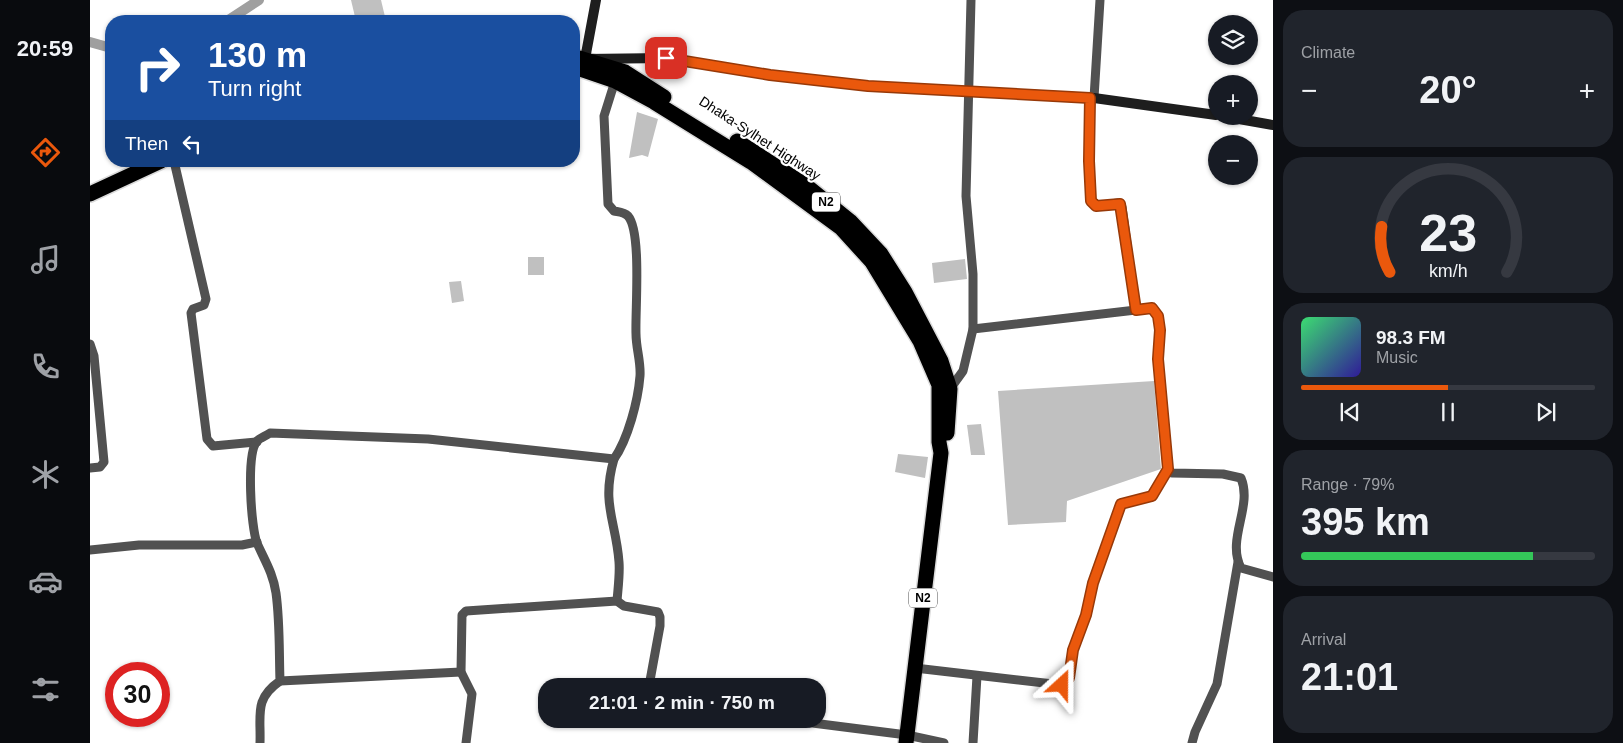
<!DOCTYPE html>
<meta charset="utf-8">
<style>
body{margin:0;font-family:Helvetica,sans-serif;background:#20242c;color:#f1f3f6;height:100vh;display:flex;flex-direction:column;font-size:19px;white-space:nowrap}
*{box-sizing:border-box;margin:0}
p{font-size:16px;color:#9ea1a6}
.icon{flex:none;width:28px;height:28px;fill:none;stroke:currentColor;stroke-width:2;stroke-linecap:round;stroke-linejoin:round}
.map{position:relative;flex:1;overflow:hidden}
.details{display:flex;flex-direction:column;gap:10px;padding:10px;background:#0d0f14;width:350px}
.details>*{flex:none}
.banner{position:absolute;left:15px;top:15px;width:475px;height:152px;border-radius:20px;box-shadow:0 1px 4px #0004;background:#1a4fa0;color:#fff;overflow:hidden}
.fabs{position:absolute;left:1118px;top:15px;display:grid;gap:10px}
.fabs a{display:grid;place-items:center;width:50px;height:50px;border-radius:50%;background:#171b24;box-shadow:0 1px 4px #0004;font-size:25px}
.speed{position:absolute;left:15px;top:662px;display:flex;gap:10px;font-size:25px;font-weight:700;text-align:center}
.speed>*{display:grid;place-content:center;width:65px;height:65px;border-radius:50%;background:#171b24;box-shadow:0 1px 4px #0004;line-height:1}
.speed .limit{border:8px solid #d22;background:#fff;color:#111}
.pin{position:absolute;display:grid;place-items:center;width:42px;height:42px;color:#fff;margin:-21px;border-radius:10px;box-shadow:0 2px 8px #0006}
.me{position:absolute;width:55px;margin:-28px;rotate:24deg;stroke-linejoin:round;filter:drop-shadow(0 0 4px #0008)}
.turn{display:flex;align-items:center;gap:18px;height:105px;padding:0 20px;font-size:22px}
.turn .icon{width:65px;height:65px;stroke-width:2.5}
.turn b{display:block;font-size:35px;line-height:42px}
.then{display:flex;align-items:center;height:48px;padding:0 20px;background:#0003;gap:10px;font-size:19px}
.big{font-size:38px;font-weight:700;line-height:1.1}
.details .widget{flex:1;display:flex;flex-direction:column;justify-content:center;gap:8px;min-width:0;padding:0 18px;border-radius:20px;background:#20242c}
.details .dial{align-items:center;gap:0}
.dial svg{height:130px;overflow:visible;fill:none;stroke:#363941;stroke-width:7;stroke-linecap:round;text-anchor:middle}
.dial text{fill:#f1f3f6;stroke:none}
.song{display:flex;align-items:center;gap:15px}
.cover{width:60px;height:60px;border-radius:8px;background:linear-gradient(135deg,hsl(140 70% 55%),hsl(250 70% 35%))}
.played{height:5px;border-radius:2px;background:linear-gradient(90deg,#ea580c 50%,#363941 50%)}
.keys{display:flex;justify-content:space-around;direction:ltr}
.heat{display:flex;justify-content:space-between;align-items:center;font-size:28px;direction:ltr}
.charge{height:8px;border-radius:4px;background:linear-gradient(90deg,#34c759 79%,#363941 0)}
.trip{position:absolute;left:448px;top:678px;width:288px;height:50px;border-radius:20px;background:#171b24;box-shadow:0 1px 4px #0004;font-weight:700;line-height:50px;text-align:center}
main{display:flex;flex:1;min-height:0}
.tab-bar{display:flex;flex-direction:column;width:90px;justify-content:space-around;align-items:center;background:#090b0e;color:#9ea1a6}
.tab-bar .icon{width:35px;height:35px}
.tab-bar .selected{color:#ea580c}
.tab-bar b{font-size:22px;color:#f1f3f6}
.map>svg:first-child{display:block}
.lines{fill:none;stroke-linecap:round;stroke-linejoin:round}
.canal{stroke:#9f9f9f;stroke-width:10}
.building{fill:#c0c0c0}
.highway-casing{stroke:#dbdbdb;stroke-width:18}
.street{stroke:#515151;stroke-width:9}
.secondary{stroke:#1e1e1e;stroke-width:10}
.highway{stroke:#000;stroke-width:15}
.route-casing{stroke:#983908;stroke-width:12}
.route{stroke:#ea580c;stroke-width:9}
.labels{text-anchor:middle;stroke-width:4.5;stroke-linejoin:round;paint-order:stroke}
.shield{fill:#fff;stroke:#4c4c4c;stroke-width:1}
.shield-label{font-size:12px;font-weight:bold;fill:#000}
.street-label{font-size:14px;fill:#000;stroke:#fff}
</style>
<main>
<nav class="tab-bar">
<b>20:59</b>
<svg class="icon selected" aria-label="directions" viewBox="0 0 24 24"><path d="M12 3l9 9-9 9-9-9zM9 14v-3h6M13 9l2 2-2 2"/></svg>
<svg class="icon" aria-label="music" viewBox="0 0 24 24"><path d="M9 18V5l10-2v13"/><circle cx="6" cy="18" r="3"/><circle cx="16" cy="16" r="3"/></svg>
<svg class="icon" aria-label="phone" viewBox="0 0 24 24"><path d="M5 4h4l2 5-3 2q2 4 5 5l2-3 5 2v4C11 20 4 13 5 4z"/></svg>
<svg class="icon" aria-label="climate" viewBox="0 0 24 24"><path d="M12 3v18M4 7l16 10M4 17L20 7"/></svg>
<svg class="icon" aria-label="car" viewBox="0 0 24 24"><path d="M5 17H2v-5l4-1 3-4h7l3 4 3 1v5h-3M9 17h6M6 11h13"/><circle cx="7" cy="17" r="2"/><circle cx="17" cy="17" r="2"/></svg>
<svg class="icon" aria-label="filters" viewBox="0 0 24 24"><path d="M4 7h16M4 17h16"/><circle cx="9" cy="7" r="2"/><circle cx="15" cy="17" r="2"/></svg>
</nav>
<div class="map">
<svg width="1183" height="743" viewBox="0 0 1183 743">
<rect width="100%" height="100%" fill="#fff"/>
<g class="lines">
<g class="canal">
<path d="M137,21L169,0"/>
<path d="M0,42L21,48"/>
</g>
</g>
<g class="building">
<path d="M261,0H291L296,21H266Z"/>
<path d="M547,112L568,119L558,157L552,155L539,158Z"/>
<rect x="438" y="257" width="16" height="18"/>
<path d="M875,259L877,279L844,283L842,263Z"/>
<path d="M371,281L374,301L362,303L359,282Z"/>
<path d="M1064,381L1071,469L977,501L976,522L918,525L908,391Z"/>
<path d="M891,424L895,455H881L877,425Z"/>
<path d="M808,454L838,457L835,478L805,472Z"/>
</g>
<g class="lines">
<g class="highway-casing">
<g id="highway">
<path d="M489,58L535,72L574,97"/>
<path d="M484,67L525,81L564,102L661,162L751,228L782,262L830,341L849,385V442L851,453L816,743"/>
<path d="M647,141L718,187L760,221L791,254L815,292L851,361L860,389L857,433"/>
<path d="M0,194L71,161"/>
</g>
</g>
<g class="street">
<path d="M999,98V161L1001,201L1006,206L1028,203L1032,207L1046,310"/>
<path d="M1004,98L1010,0"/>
<path d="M84,161L116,299L114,305L103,309L101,313L117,439L123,446L167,442"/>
<path d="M883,329L1063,308L1068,316L1070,330L1068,359L1078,469L1082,473L1133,474L1151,478C1163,507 1136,539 1151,568L1183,577"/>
<path d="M0,344L4,356L14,462L10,467L0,468"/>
<path d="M860,389L873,371L883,329V274L876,196L881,0"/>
<path d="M524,459C511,504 526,521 529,562C530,574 528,588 527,601"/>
<path d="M0,550L49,545H152L167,542"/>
<path d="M825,668L972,685L977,682L983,650L996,615L1003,583L1031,504L1062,496L1078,469"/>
<path d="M190,681L371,672"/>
<path d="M691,719L817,735L854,743"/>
<path d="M170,743C171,714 164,699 190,681C189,652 190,622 186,593C183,573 175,561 167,543C161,528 156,454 167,441C170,438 176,436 180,433L338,439L524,459C538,439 548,401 550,376C551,362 546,348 546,334C545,311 552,232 538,216C534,212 529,212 524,211L518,204L514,116L525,81"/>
<path d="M376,743L382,694L371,672L372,615L376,611L527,601L534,606L568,612L570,617V626L559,686"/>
<path d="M883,743L887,676"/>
<path d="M1102,743L1105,732L1127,684L1148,562"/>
</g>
<g class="secondary">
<path d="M506,0L495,59L576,58L680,75L778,86L1004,98L1126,115"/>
<path d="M1132,116L1183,125"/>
</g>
<use href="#highway" class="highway"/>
</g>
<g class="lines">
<g class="route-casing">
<path id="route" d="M576,58L680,75L778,86L1000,98L999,161L1001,201L1006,206L1030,204L1046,310L1062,308L1068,316L1070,330L1068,359L1078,469L1062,496L1031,504L1003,583L996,615L983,650L979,678L972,685"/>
</g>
<use href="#route" class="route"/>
</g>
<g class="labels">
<g class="shield">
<rect x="722" y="192.5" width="28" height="19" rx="4"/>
<rect x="819" y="588.5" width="28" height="19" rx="4"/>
</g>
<g class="shield-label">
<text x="736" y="206">N2</text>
<text x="833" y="602">N2</text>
</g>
<g class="street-label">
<text transform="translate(670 138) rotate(33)" y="5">Dhaka-Sylhet Highway</text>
</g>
</g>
</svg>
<div class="fabs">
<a><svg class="icon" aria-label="layers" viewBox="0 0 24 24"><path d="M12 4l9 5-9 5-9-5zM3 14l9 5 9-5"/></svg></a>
<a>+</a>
<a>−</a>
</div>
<div class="speed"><div class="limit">30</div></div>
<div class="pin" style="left:576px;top:58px;background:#d93025"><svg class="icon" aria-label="arrive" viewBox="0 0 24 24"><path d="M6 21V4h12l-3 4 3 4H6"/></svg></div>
<svg class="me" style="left:972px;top:685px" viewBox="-20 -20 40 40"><path d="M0-17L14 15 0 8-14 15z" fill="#ea580c" stroke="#fff" stroke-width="4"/></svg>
<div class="trip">21:01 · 2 min · 750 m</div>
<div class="banner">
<div class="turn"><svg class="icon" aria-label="right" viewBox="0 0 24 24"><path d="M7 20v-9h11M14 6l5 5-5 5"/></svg><div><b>130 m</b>Turn right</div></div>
<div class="then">Then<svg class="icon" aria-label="left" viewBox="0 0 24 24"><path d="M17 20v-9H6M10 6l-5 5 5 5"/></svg></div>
</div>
</div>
<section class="details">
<div class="widget"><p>Climate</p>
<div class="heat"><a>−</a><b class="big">20°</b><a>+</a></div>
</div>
<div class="widget dial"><svg viewBox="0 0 100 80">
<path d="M14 69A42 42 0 1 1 86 69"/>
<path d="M14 69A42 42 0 0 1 9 41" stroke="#ea580c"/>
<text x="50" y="56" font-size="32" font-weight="700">23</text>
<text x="50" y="72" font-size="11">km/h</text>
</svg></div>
<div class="widget">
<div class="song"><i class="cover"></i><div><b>98.3 FM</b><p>Music</p></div></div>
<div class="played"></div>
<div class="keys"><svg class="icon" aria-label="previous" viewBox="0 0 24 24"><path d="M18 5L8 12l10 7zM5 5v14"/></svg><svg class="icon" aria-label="pause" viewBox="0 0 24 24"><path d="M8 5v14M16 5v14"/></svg><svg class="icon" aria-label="next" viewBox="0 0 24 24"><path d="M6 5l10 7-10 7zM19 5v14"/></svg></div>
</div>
<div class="widget"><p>Range · 79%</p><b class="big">395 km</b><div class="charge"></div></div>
<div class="widget"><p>Arrival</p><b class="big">21:01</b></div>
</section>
</main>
